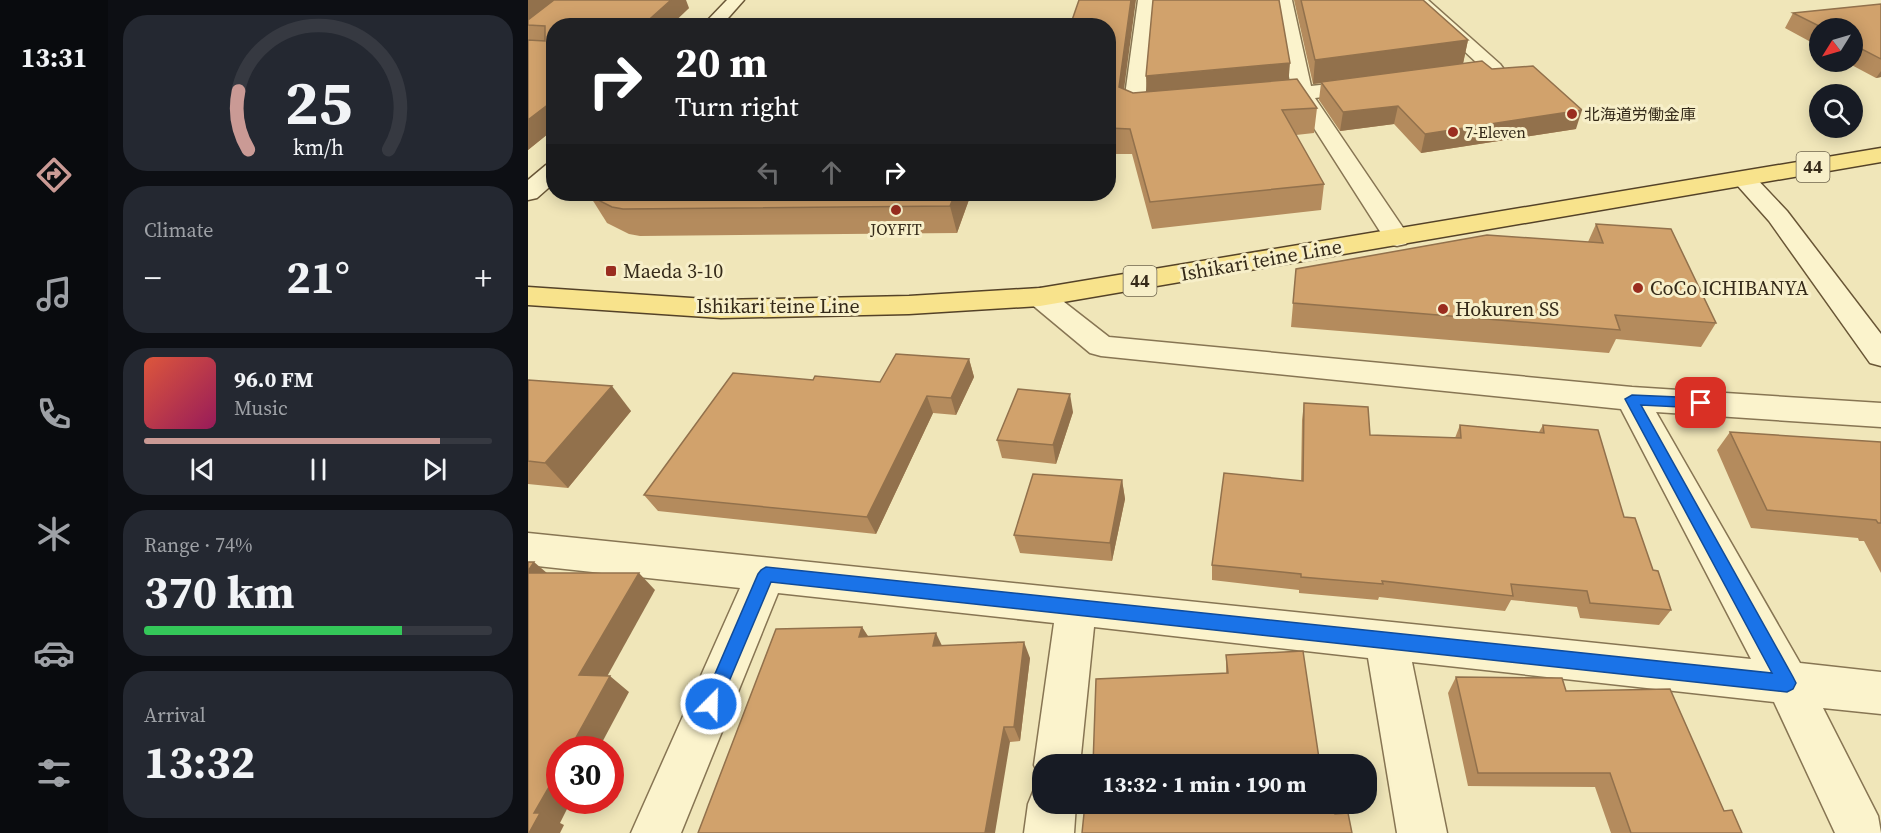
<!DOCTYPE html>
<meta charset="utf-8">
<style>
body{margin:0;font-family:"Source Serif 4","Noto Sans JP",serif;background:#242831;color:#f1f3f6;height:100vh;display:flex;flex-direction:column;font-size:22px;white-space:nowrap}
*{box-sizing:border-box;margin:0}
p{font-size:20px;color:#9ea1a6}
.icon{flex:none;width:33px;height:33px;fill:none;stroke:currentColor;stroke-width:2;stroke-linecap:round;stroke-linejoin:round}
.map{position:relative;flex:1;overflow:hidden}
.side{display:flex;flex-direction:column;gap:15px;padding:15px;background:#0d0f14;width:420px}
.side>*{flex:none}
.hud{position:absolute;left:18px;top:18px;width:570px;height:183px;border-radius:24px;box-shadow:0 3px 15px #0003;background:#202124;color:#fff;overflow:hidden}
.needle{width:39px;rotate:233deg}
.fabs{position:absolute;left:1281px;top:18px;display:grid;gap:12px}
.fabs a{display:grid;place-items:center;width:54px;height:54px;border-radius:50%;background:#171b24;box-shadow:0 3px 15px #0003;font-size:30px}
.speed{position:absolute;left:18px;top:736px;display:flex;gap:12px;font-size:30px;font-weight:700;text-align:center}
.speed>*{display:grid;place-content:center;width:78px;height:78px;border-radius:50%;background:#171b24;box-shadow:0 3px 15px #0003;line-height:1}
.speed .limit{border:9px solid #d22;background:#fff;color:#111}
.pin{position:absolute;display:grid;place-items:center;width:51px;height:51px;color:#fff;margin:-26px;border-radius:12px;box-shadow:0 3px 9px #0006}
.me{position:absolute;width:66px;margin:-33px;rotate:23deg;stroke-linejoin:round;filter:drop-shadow(0 0 4px #0008)}
.turn{display:flex;align-items:center;gap:21px;height:126px;padding:0 30px;font-size:27px}
.turn .icon{width:78px;height:78px;stroke-width:2.5}
.turn b{display:block;font-size:42px;line-height:51px}
.lanes{display:flex;align-items:center;height:57px;padding:0 30px;background:#0003;justify-content:center;gap:30px;direction:ltr}
.lanes .off{opacity:.35}
.big{font-size:45px;font-weight:700;line-height:1.1}
.side .card{flex:1;display:flex;flex-direction:column;justify-content:center;gap:9px;min-width:0;padding:0 21px;border-radius:24px;background:#242831}
.side .dial{align-items:center;gap:0}
.dial svg{height:156px;overflow:visible;fill:none;stroke:#363941;stroke-width:7;stroke-linecap:round;text-anchor:middle}
.dial text{fill:#f1f3f6;stroke:none}
.song{display:flex;align-items:center;gap:18px}
.cover{width:72px;height:72px;border-radius:9px;background:linear-gradient(135deg,hsl(10 70% 55%),hsl(330 70% 35%))}
.played{height:6px;border-radius:3px;background:linear-gradient(90deg,#ca9a95 85%,#363941 85%)}
.keys{display:flex;justify-content:space-around;direction:ltr}
.heat{display:flex;justify-content:space-between;align-items:center;font-size:33px;direction:ltr}
.charge{height:9px;border-radius:4px;background:linear-gradient(90deg,#34c759 74%,#363941 0)}
.trip{position:absolute;left:504px;top:754px;width:345px;height:60px;border-radius:24px;background:#171b24;box-shadow:0 3px 15px #0003;font-weight:700;line-height:60px;text-align:center}
main{display:flex;flex:1;min-height:0}
.dock{display:flex;flex-direction:column;width:108px;justify-content:space-around;align-items:center;background:#090b0e;color:#9ea1a6}
.dock .icon{width:42px;height:42px}
.dock .selected{color:#ca9a95}
.dock b{font-size:27px;color:#f1f3f6}
.map>svg:first-child{display:block}
.lines{fill:none;stroke-linecap:round;stroke-linejoin:round}
.street-casing{stroke:#877553;stroke-width:3}
.secondary-casing{stroke:#695636;stroke-width:3}
.primary-casing{stroke:#544228;stroke-width:3}
.street{fill:#fbf3cc;fill-rule:evenodd}
.secondary{fill:#fbf3cc;fill-rule:evenodd}
.primary{fill:#f8e38c;fill-rule:evenodd}
.wall{fill:#b48b5d}
.shaded-wall{fill:#92714c}
.building{fill:#d1a26c;stroke:#92714c;stroke-width:1.5}
.route{fill:#1a73e8;stroke:#114b97;stroke-width:1.5}
.poi-dot{fill:#9a2d1f;stroke:#f7efc9;stroke-width:2}
.labels{text-anchor:middle;stroke-width:6;stroke-linejoin:round;paint-order:stroke}
.far-poi-label{font-size:16px;fill:#352a19;stroke:#f7efc9;text-anchor:start}
.shield{fill:#f7efc9;stroke:#6f654e;stroke-width:1.5}
.shield-label{font-size:18px;font-weight:bold;fill:#352a19}
.street-label{font-size:20px;fill:#352a19;stroke:#f7efc9}
.poi-label{font-size:20px;fill:#352a19;stroke:#f7efc9;text-anchor:start}
</style>
<main>
<nav class="dock">
<b>13:31</b>
<svg class="icon selected" aria-label="directions" viewBox="0 0 24 24"><path d="M12 3l9 9-9 9-9-9zM9 14v-3h6M13 9l2 2-2 2"/></svg>
<svg class="icon" aria-label="music" viewBox="0 0 24 24"><path d="M9 18V5l10-2v13"/><circle cx="6" cy="18" r="3"/><circle cx="16" cy="16" r="3"/></svg>
<svg class="icon" aria-label="phone" viewBox="0 0 24 24"><path d="M5 4h4l2 5-3 2q2 4 5 5l2-3 5 2v4C11 20 4 13 5 4z"/></svg>
<svg class="icon" aria-label="climate" viewBox="0 0 24 24"><path d="M12 3v18M4 7l16 10M4 17L20 7"/></svg>
<svg class="icon" aria-label="car" viewBox="0 0 24 24"><path d="M5 17H2v-5l4-1 3-4h7l3 4 3 1v5h-3M9 17h6M6 11h13"/><circle cx="7" cy="17" r="2"/><circle cx="17" cy="17" r="2"/></svg>
<svg class="icon" aria-label="filters" viewBox="0 0 24 24"><path d="M4 7h16M4 17h16"/><circle cx="9" cy="7" r="2"/><circle cx="15" cy="17" r="2"/></svg>
</nav>
<section class="side">
<div class="card dial"><svg viewBox="0 0 100 80">
<path d="M14 69A42 42 0 1 1 86 69"/>
<path d="M14 69A42 42 0 0 1 9 39" stroke="#ca9a95"/>
<text x="50" y="56" font-size="32" font-weight="700">25</text>
<text x="50" y="72" font-size="11">km/h</text>
</svg></div>
<div class="card"><p>Climate</p>
<div class="heat"><a>−</a><b class="big">21°</b><a>+</a></div>
</div>
<div class="card">
<div class="song"><i class="cover"></i><div><b>96.0 FM</b><p>Music</p></div></div>
<div class="played"></div>
<div class="keys"><svg class="icon" aria-label="previous" viewBox="0 0 24 24"><path d="M18 5L8 12l10 7zM5 5v14"/></svg><svg class="icon" aria-label="pause" viewBox="0 0 24 24"><path d="M8 5v14M16 5v14"/></svg><svg class="icon" aria-label="next" viewBox="0 0 24 24"><path d="M6 5l10 7-10 7zM19 5v14"/></svg></div>
</div>
<div class="card"><p>Range · 74%</p><b class="big">370 km</b><div class="charge"></div></div>
<div class="card"><p>Arrival</p><b class="big">13:32</b></div>
</section>
<div class="map">
<svg width="1353" height="833" viewBox="0 0 1353 833">
<rect width="100%" height="100%" fill="#f0e6b9"/>
<g class="lines">
<g class="street-casing">
<g id="street">
<path d="M610,0H626L617,102L634,101L641,103L645,107L641,111C628,115 612,118 599,114L595,110Z"/>
<path d="M748,0H764L783,86L837,80L844,82L847,86L844,90L837,92L787,98L882,238L878,244L869,246L860,244L768,100L733,104L726,102L723,98L726,94L763,88Z"/>
<path d="M882,0H900L972,64L975,68L972,72L918,81L911,79L908,75L911,71L950,64Z"/>
<path d="M512,288L522,291L581,337L1104,387L1353,403V427L1128,412L1272,663L1353,672V714L1295,708L1350,816L1353,833H1307L1246,702L884,662L919,833H869L840,658L566,627L552,765H514V782L506,765L526,623L250,593L153,833H103L212,588L0,565V533L1223,659L1093,409L573,356L562,353L502,303L498,297L502,291Z"/>
<path d="M514,784V804H548L546,833H496L500,804L507,787Z"/>
</g>
</g>
<g class="secondary-casing">
<g id="secondary">
<path d="M199,0H216L193,26H174Z"/>
<path d="M26,163V183L9,198L0,200V180L18,165Z"/>
<path d="M1217,173L1225,175L1259,211L1353,334V366L1342,363L1241,221L1209,185L1205,180L1209,175Z"/>
</g>
</g>
<g class="primary-casing">
<path id="primary" d="M1353,148V162L512,306L381,314L193,318L0,305V287L193,300L381,296L512,288Z"/>
</g>
<use href="#street" class="street"/>
<use href="#secondary" class="secondary"/>
<use href="#primary" class="primary"/>
</g>
<g class="wall">
<path d="M0,0L161,8L142,26H26V129L0,150Z"/>
<path d="M766,0H895L940,40L935,63L964,69L1048,129L893,153L866,124L812,131L791,100L793,83L785,84Z"/>
<path d="M1353,4V77L1348,78L1318,62H1324V28H1292V47L1257,28L1265,13Z"/>
<path d="M580,26L596,89L605,93L761,79L789,108L786,133L768,135L796,184L793,210L624,229L604,154H580Z"/>
<path d="M63,194H443L429,233L112,236L101,234L79,223L62,196Z"/>
<path d="M1068,224L1188,323L1173,347L1088,339L1081,353L763,327L768,269L1060,242Z"/>
<path d="M441,359L446,377L428,415L405,413L348,534L130,511L116,495L285,380L352,382Z"/>
<path d="M0,380L103,411L40,488L0,484Z"/>
<path d="M776,403L842,435L927,438L932,425L1011,432L1015,425L1096,517L1125,570L1143,610L1131,625L1052,618L1049,607L983,600L977,611L851,597L850,600L771,593V590L684,580V565L773,481L774,420Z"/>
<path d="M545,412L528,464L474,458L469,440Z"/>
<path d="M1202,432L1353,442V573L1336,541H1331L1330,538L1223,528L1189,450Z"/>
<path d="M594,480L597,499L584,561L492,553L486,535Z"/>
<path d="M334,627L340,636L502,658L492,741L482,742L170,833Z"/>
<path d="M698,655L792,765L698,673Z"/>
<path d="M928,677L1038,691L1196,811L1214,833H1083L1067,787L940,786L920,693Z"/>
</g>
<g class="shaded-wall">
<path d="M0,0H30L0,22Z"/>
<path d="M143,0H158L161,8L142,26H114Z"/>
<path d="M603,0H608L593,112L591,87Z"/>
<path d="M940,40L935,64L793,82V83L785,84L787,60Z"/>
<path d="M762,63L760,87L619,100L618,76Z"/>
<path d="M1353,71V77L1348,78Z"/>
<path d="M26,100V129L0,150V120Z"/>
<path d="M870,106L866,124L812,131L815,112Z"/>
<path d="M1054,110L1048,129L893,153L897,134Z"/>
<path d="M427,194H443L429,233L422,206Z"/>
<path d="M441,359L446,377L428,415L423,398Z"/>
<path d="M84,386L103,411L40,488L17,463Z"/>
<path d="M542,394L545,412L528,464L525,445Z"/>
<path d="M399,396L405,413L348,534L339,517Z"/>
<path d="M594,480L597,499L584,561L582,543Z"/>
<path d="M6,562L26,579L0,573V571Z"/>
<path d="M111,573L127,590L71,691L51,675Z"/>
<path d="M334,627L344,643L331,637Z"/>
<path d="M408,633L416,650L405,646Z"/>
<path d="M496,642L502,658L492,741L486,727Z"/>
<path d="M82,676L101,692L70,750H41Z"/>
<path d="M476,727L482,742L467,833H457Z"/>
<path d="M32,768V801H43L32,823L36,825L32,833H1L6,813Z"/>
</g>
<g class="building">
<path d="M26,0H143L114,26H26V100L0,120V40L17,41V26L0,25V20Z"/>
<path d="M551,0H603L591,87L605,93L769,79L789,108L754,110L796,184L622,202L602,129L580,128V26H542Z"/>
<path d="M625,0H751L762,63L618,76Z"/>
<path d="M773,0H895L940,40L787,60Z"/>
<path d="M1353,4V59L1324,44V28H1295L1265,13Z"/>
<path d="M954,61L964,69L1005,66L1054,110L897,134L870,106L815,112L793,82Z"/>
<path d="M63,194H427L422,206L95,209L84,207L62,196Z"/>
<path d="M1068,224L1143,229L1188,323L1087,315L1092,330L765,303L768,269L959,235L1075,243Z"/>
<path d="M368,354L441,359L423,398L399,396L339,517L116,495L205,373L285,380L287,376L352,382Z"/>
<path d="M0,380L84,386L17,463L0,461Z"/>
<path d="M490,389L542,394L525,445L469,440Z"/>
<path d="M776,403L840,407L842,435L933,438L932,425L1016,433L1015,425L1070,430L1096,517L1107,518L1125,570L1130,571L1143,610L1062,603L1059,591L983,584L985,596L854,581L855,584L773,577V574L684,565L696,473L775,481Z"/>
<path d="M1202,432L1353,442V523H1350L1348,520L1239,510Z"/>
<path d="M505,474L594,480L582,543L486,535Z"/>
<path d="M0,562H6L0,571Z"/>
<path d="M0,573H111L51,675L82,676L41,750H32V768L6,813H12L1,833H0Z"/>
<path d="M334,627L331,637L408,633L405,646L496,642L486,727H476L457,833H170L248,629Z"/>
<path d="M775,651L792,765H565L568,679L700,673L698,655Z"/>
<path d="M928,677L1034,678L1038,691L1142,689L1196,811L1204,810L1214,833H1103L1082,773H950Z"/>
<path d="M557,804H805L807,814L820,813L824,833H554Z"/>
</g>
<path class="route" d="M1104,395L1173,398L1180,403L1173,408L1113,405L1265,677L1268,683L1265,689L1259,692L243,582L189,710L183,713L177,710L174,704L230,574L233,570L238,567L1244,673L1097,399Z"/>
<g class="poi-dot">
<circle cx="1044" cy="114" r="6"/>
<circle cx="925" cy="132" r="6"/>
<circle cx="368" cy="210" r="6"/>
<rect x="77" y="265" width="12" height="12" rx="3"/>
<circle cx="1110" cy="288" r="6"/>
<circle cx="915" cy="309" r="6"/>
</g>
<g class="labels">
<g class="far-poi-label">
<text x="1056" y="120">北海道労働金庫</text>
<text x="937" y="138">7-Eleven</text>
<text x="368" y="235" text-anchor="middle">JOYFIT</text>
</g>
<g class="shield">
<rect x="1268.5" y="152" width="33" height="30" rx="4.5"/>
<rect x="595.5" y="266" width="33" height="30" rx="4.5"/>
</g>
<g class="shield-label">
<text x="1285" y="173">44</text>
<text x="612" y="287">44</text>
</g>
<g class="street-label">
<text transform="translate(733 260) rotate(-10)" y="7">Ishikari teine Line</text>
<text x="250" y="313">Ishikari teine Line</text>
</g>
<g class="poi-label">
<text x="95" y="278">Maeda 3-10</text>
<text x="1122" y="295">CoCo ICHIBANYA</text>
<text x="927" y="316">Hokuren SS</text>
</g>
</g>
</svg>
<div class="fabs">
<a><svg class="needle" viewBox="-14 -14 28 28"><path d="M0-13l5 13h-10z" fill="#e53935"/><path d="M0 13l5-13h-10z" fill="#9ea1a6"/></svg></a>
<a><svg class="icon" aria-label="search" viewBox="0 0 24 24"><circle cx="10" cy="10" r="6"/><path d="M15 15l6 6"/></svg></a>
</div>
<div class="speed"><div class="limit">30</div></div>
<div class="pin" style="left:1173px;top:403px;background:#d93025"><svg class="icon" aria-label="arrive" viewBox="0 0 24 24"><path d="M6 21V4h12l-3 4 3 4H6"/></svg></div>
<svg class="me" style="left:183px;top:704px" viewBox="-20 -20 40 40"><circle r="17" fill="#1a73e8" stroke="#fff" stroke-width="3"/><path d="M0-11L8 9 0 5-8 9z" fill="#fff"/></svg>
<div class="trip">13:32 · 1 min · 190 m</div>
<div class="hud">
<div class="turn"><svg class="icon" aria-label="right" viewBox="0 0 24 24"><path d="M7 20v-9h11M14 6l5 5-5 5"/></svg><div><b>20 m</b>Turn right</div></div>
<div class="lanes"><svg class="icon off" aria-label="left" viewBox="0 0 24 24"><path d="M17 20v-9H6M10 6l-5 5 5 5"/></svg><svg class="icon off" aria-label="ahead" viewBox="0 0 24 24"><path d="M12 20V5M6 11l6-6 6 6"/></svg><svg class="icon" aria-label="right" viewBox="0 0 24 24"><path d="M7 20v-9h11M14 6l5 5-5 5"/></svg></div>
</div>
</div>
</main>
